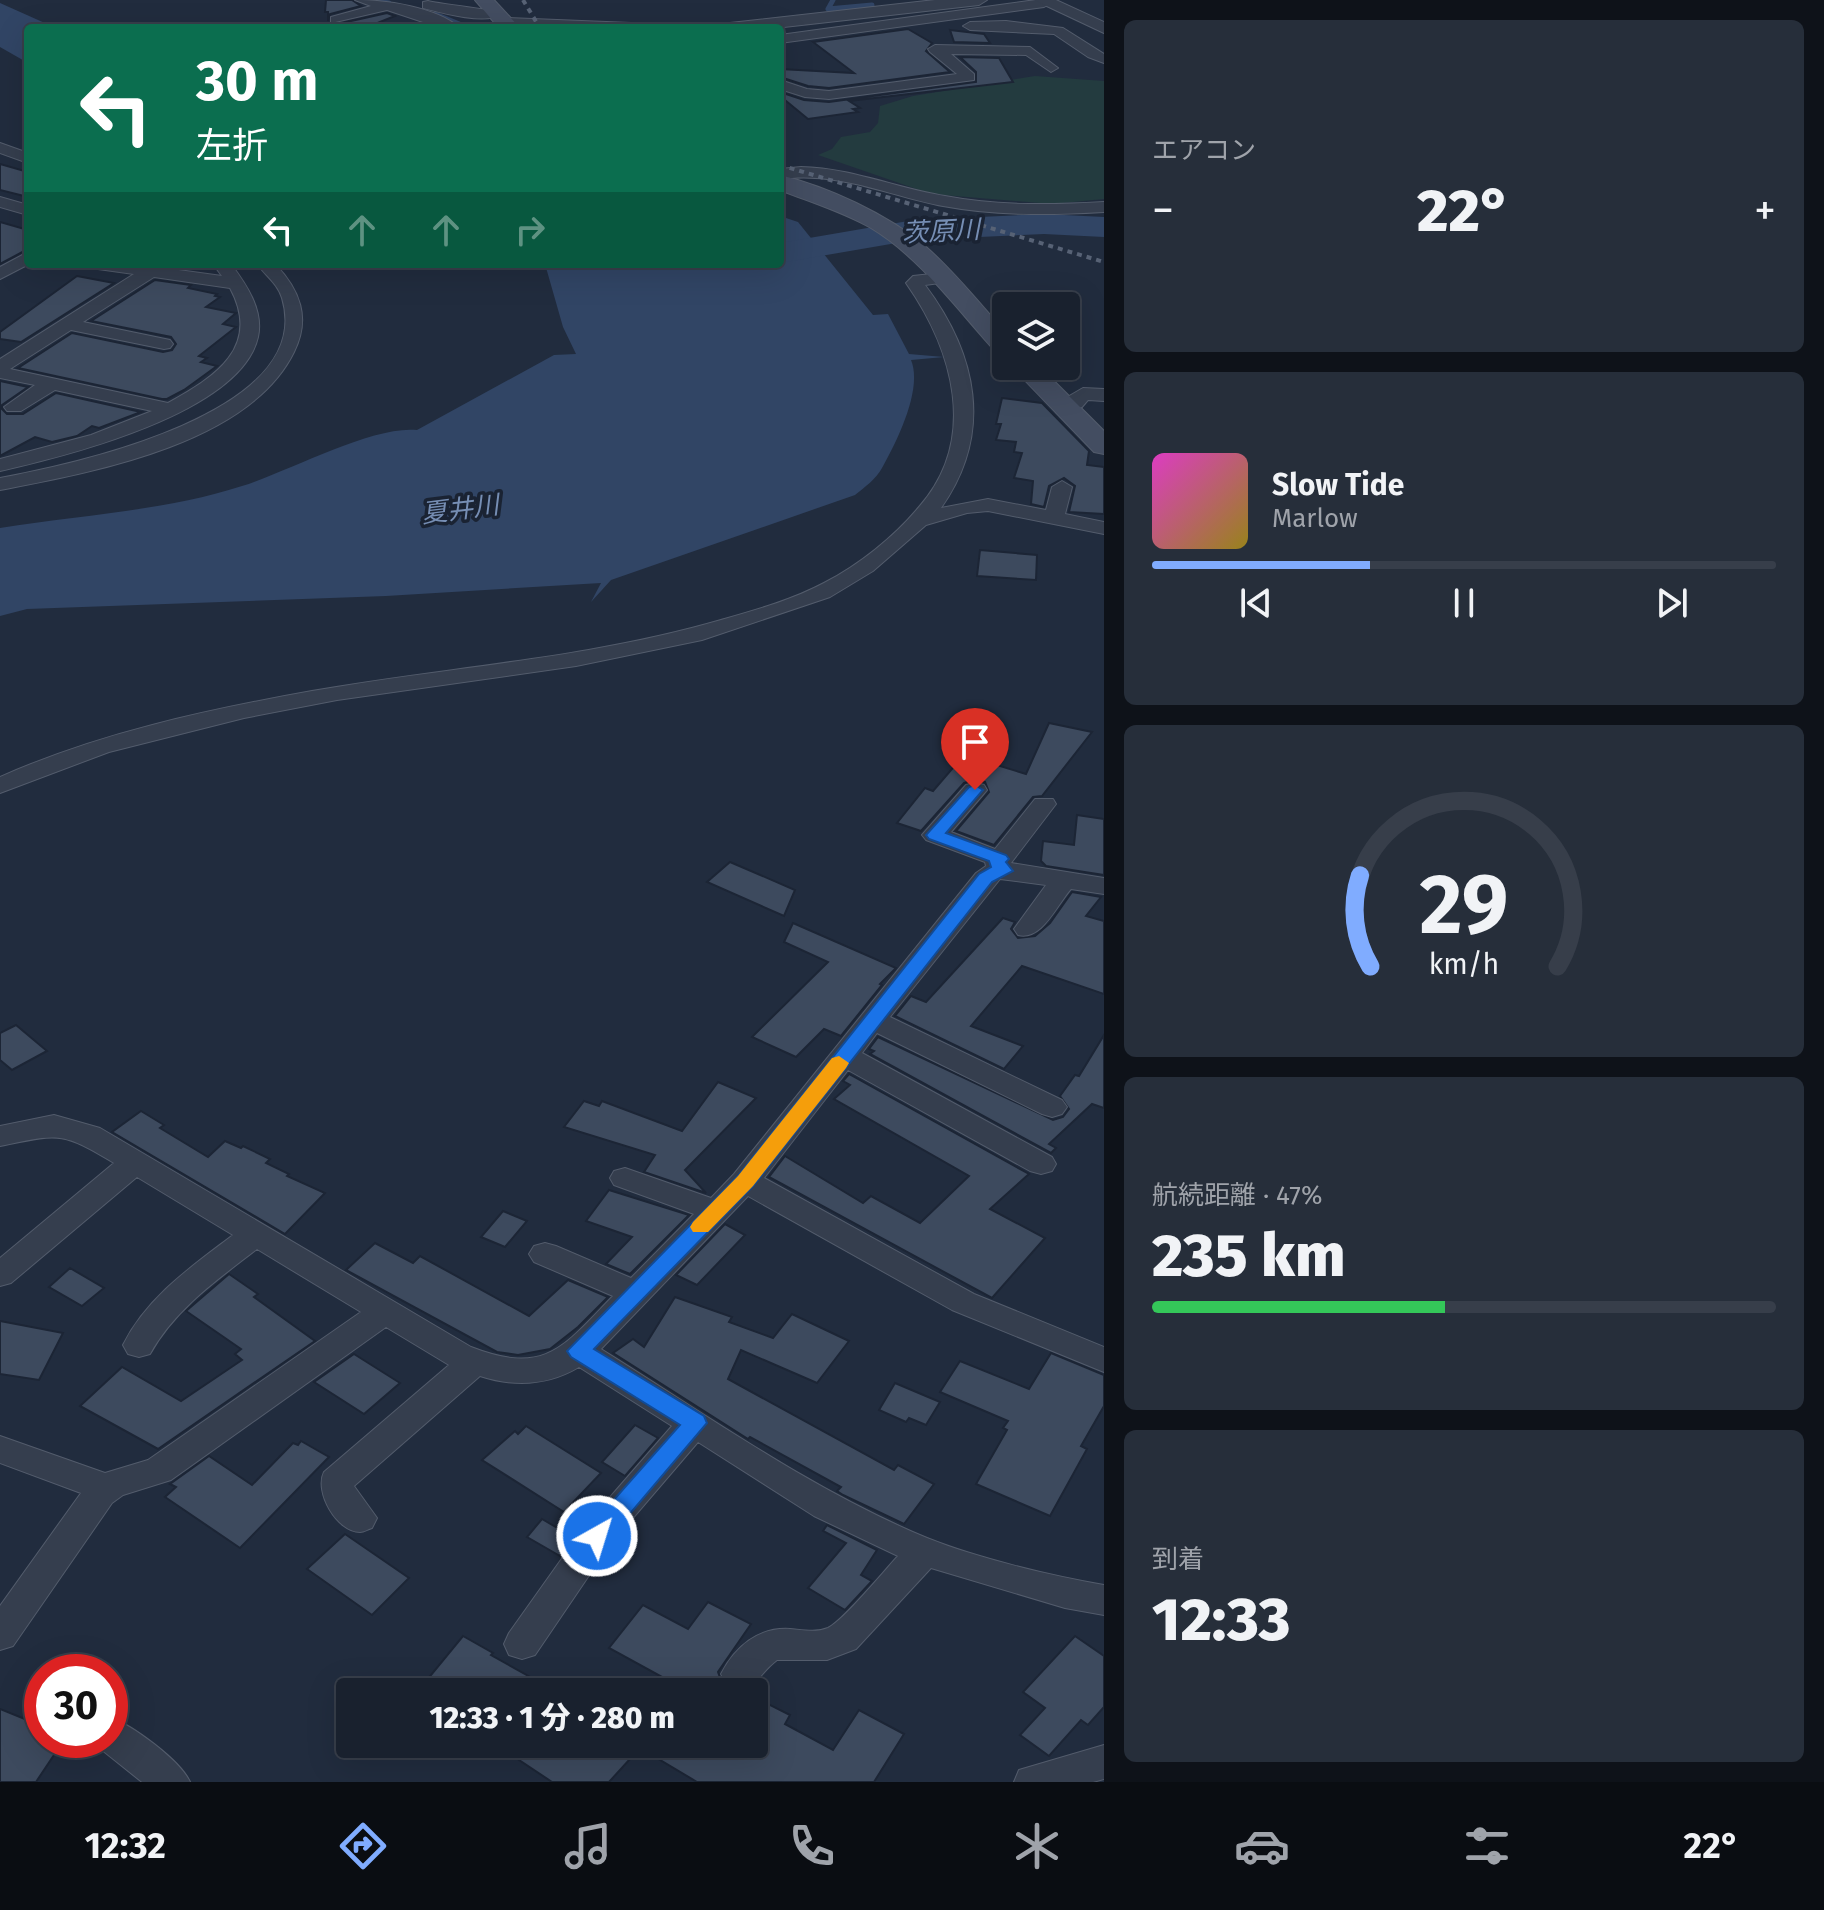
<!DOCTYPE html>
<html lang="ja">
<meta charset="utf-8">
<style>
body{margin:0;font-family:"Fira Sans","Noto Sans JP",sans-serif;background:#262e3a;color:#f1f3f6;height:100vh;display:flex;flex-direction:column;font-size:30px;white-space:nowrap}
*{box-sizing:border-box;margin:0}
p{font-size:26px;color:#9fa3aa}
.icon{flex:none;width:44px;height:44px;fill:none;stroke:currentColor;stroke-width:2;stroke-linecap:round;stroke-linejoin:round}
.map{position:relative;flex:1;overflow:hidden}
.drawer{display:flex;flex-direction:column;gap:20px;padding:20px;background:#0e1219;width:720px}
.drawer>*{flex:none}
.top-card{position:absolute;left:24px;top:24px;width:760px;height:244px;border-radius:8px;box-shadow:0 8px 32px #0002,0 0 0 2px #373e4a;background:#0b6e4f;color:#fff;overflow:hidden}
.tools{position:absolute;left:992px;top:292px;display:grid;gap:16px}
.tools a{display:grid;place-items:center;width:88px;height:88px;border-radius:8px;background:#19212e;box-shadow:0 8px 32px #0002,0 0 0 2px #373e4a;font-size:40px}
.speed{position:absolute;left:24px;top:1654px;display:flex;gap:16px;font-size:40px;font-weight:700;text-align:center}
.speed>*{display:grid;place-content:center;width:104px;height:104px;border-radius:50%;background:#19212e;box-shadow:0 8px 32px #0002,0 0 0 2px #373e4a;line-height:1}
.speed .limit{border:12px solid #d22;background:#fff;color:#111}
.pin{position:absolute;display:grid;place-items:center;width:68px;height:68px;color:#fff;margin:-82px -34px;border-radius:50% 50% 50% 0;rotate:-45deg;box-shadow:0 0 8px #0007}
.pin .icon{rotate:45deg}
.me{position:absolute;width:88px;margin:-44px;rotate:39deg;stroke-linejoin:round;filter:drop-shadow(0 0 6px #0008)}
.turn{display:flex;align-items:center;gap:28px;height:168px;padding:0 40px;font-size:36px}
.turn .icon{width:104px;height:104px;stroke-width:2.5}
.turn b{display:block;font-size:56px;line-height:68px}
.lanes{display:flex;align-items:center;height:76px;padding:0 40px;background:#0003;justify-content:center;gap:40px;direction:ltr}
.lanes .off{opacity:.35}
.big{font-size:60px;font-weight:800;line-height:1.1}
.drawer .card{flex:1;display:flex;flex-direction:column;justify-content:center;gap:12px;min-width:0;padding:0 28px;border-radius:12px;background:#262e3a}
.drawer .dial{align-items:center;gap:0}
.dial svg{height:208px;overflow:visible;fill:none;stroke:#373e4a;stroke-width:7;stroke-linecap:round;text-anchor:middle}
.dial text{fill:#f1f3f6;stroke:none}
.song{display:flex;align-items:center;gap:24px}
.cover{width:96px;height:96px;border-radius:12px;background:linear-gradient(135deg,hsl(310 70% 55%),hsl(50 70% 35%))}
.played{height:8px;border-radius:4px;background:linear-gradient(90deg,#80acff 35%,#373e4a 35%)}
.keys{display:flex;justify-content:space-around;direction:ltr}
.heat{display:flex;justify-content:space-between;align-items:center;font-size:44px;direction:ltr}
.charge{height:12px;border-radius:6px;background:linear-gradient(90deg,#34c759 47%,#373e4a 0)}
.trip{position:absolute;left:336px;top:1678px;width:432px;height:80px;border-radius:8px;background:#19212e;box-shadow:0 8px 32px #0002,0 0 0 2px #373e4a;font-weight:800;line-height:80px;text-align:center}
.dock{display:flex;height:128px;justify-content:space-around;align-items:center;background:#0a0d12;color:#9fa3aa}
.dock .icon{width:56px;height:56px}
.dock .current{color:#80acff}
.dock b{font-size:36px;color:#f1f3f6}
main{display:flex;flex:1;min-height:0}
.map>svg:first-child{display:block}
.green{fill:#233b3f}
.water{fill:#314565}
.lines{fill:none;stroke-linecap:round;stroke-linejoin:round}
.stream{stroke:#314565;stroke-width:5}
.river{fill:#314565;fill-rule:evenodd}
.building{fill:#3d4a5e;stroke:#1c2535;stroke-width:2}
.minor-casing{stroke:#535c6c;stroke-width:2}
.tertiary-casing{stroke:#535c6c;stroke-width:2}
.secondary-casing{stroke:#535c6c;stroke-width:2}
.minor{fill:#353e4e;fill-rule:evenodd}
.tertiary{fill:#353e4e;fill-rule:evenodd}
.secondary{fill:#434d61;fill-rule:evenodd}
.rail{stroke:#576275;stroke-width:4;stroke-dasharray:5 5;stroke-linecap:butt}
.route{fill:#1a73e8;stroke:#114b97;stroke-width:2}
.slow{fill:#f59e0b}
.labels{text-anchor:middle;stroke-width:7;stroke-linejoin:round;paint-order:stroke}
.far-water-label{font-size:26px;font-style:italic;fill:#768eb4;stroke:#1a2333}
</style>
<main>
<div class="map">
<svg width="1104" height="1782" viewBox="0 0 1104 1782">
<rect width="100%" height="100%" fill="#212c3e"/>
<path class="green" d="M1035,76L1104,81V199L1052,204L931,194L818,155L832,149L841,137L870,132L878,123L880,106L913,96Z"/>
<g class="water">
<path d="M0,3L56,28H28V63L0,47Z"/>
<path d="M780,216L798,222L873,315L888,314L909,354L944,357L911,360C923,389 897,441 882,468C876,479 865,487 855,495L611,580L591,602L601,583L386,596L27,609L0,616V528C80,515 165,511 242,486C287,472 373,425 417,430L554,355L576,354L563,327L545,264H780Z"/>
</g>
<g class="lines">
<g class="stream">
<path d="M373,0L389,3"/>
<path d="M833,0L828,9L872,5"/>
<path d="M435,14L469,28"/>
</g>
<path class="river" d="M1044,214L1104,217V237L1044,234L914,240L780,263V243L914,220Z"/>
</g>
<g class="building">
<path d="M326,0H352L361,6L330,14L328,21V12H325Z"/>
<path d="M387,13L395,16L365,28L342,23Z"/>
<path d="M908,29L932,43L926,51L950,72L829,88L808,86L780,77V69L854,73L813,42Z"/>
<path d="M950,30L984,34L990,43L954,42Z"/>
<path d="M960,57L999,58L1013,82L849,101L860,108L853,109L858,112L808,119L780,96V92L804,100L829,102L976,82V72Z"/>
<path d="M0,164L28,172V197L0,190Z"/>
<path d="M0,222L28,230V249L0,264Z"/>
<path d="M77,276L114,283L21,342L0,339V332Z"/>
<path d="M155,280L191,285L188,288L217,294L215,296L220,297L206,307L236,313L223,324L236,327L199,356L207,358L201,362L217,366L184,390L167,399H162L18,368L72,333L163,352L172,350L176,344L171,337L91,321Z"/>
<path d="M0,381L28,387L2,405V409L7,414H23L56,393L141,412L99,428L92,426L77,436L52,442L35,437L0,456Z"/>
<path d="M1002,398L1042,403L1089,451L1087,465L1104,467V514L1069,512L1075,486L1064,478L1049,486L1044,507L1031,504L1033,481L1014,478L1022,453L1014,452L1016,442L996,440L1001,424H996Z"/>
<path d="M980,550L1037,555L1036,580L977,576Z"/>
<path d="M1049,723L1092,732L1042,796L1033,797L994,845L956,831L989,792L985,782L974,780L964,783L921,831L897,823L925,788L933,791L964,755L1026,774Z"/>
<path d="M1077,815L1104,819V875L1046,866L1041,861L1043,841L1074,845Z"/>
<path d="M730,862L795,890L784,916L707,882Z"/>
<path d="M1072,892L1101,897L1086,916L1104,921V994L1022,966L971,1026L1023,1046L1004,1069L895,1016L911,996L926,1002L1003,918L1015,922L1011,929L1018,938L1035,936L1050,923Z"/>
<path d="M793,923L896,968L880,984L882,985L841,1036L824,1029L796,1057L752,1037L828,962L784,942Z"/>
<path d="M16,1025L47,1051L12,1070L0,1060V1033Z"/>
<path d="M1104,1035V1108L1092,1104L1049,1144L1056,1148L1051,1153L870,1054L874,1051L869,1049L878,1037L1053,1120L1063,1117L1069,1109L1060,1096L1075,1075L1079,1076Z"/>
<path d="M849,1074L1029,1174L990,1209L1045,1238L992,1298L769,1177L785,1156L863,1203L871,1196L920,1223L969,1176L834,1099L850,1085L843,1081Z"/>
<path d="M718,1082L756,1098L685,1170L706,1193L644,1172L655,1155L564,1127L584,1101L599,1106L602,1101L682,1131Z"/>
<path d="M141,1111L164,1125L160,1128L208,1157L225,1141L241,1148L243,1146L270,1159L266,1163L289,1174L287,1176L325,1193L285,1234L112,1132Z"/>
<path d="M609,1190L689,1215L630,1274L606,1264L632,1237L586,1221Z"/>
<path d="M503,1211L527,1221L505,1247L481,1237Z"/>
<path d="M725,1224L745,1235L697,1285L676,1275Z"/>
<path d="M375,1243L413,1263L420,1256L529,1316L568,1280L608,1297L578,1327L550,1349L518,1355L497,1352L346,1270Z"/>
<path d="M70,1268L104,1288L82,1306L49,1287Z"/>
<path d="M229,1274L258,1294L254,1297L315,1341L158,1449L80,1406L122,1367L181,1401L242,1360L235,1354L241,1349L186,1311Z"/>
<path d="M675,1297L732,1317L729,1322L773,1338L792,1314L849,1341L817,1383L741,1350L728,1379L894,1470L898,1465L934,1484L904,1524L843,1495L837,1491L841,1487L750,1437L748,1439L613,1353L633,1339L644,1347Z"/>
<path d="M0,1321L63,1333L39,1380L0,1374Z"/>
<path d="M1051,1353L1104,1375V1406L1081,1446L1087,1449L1050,1516L976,1484L1007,1430L1003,1428L1008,1421L940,1392L960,1361L1029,1389Z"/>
<path d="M354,1354L400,1383L364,1414L314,1382Z"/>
<path d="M895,1383L940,1402L926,1425L909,1418L906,1422L879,1410Z"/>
<path d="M635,1425L658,1438L625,1476L602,1462Z"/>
<path d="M526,1426L601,1473L564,1512L482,1460L515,1431L518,1434Z"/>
<path d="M301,1441L329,1457L240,1548L165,1497L176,1487L170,1484L209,1456L252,1485L293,1443L298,1445Z"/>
<path d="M542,1519L573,1537L560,1556L527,1537Z"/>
<path d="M827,1525L877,1550L861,1575L872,1581L845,1610L808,1588L846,1543L823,1531Z"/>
<path d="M345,1534L409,1578L372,1615L307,1569Z"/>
<path d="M708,1602L751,1624L718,1672L722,1683L718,1692H669L673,1683L609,1648L643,1605L688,1629Z"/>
<path d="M463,1636L493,1653L491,1655L557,1692H417Z"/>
<path d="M1075,1636L1104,1656V1707L1088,1725L1081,1720L1049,1756L1020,1735L1045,1708L1023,1692Z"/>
<path d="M754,1697L790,1715L785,1724L833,1750L859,1710L904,1734L874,1782H697L640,1748L609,1782H552L495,1744H754Z"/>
<path d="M0,1709L42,1726V1740H64L36,1782H0Z"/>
</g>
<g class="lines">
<g class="minor-casing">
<g id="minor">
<path d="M355,0C387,0 436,7 460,28H441L387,10L331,23V17L371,6Z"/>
<path d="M1036,0H1048L1051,3L1044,7L780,43V35Z"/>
<path d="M428,1C444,5 494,9 502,14C486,25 442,13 423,8V2Z"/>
<path d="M1006,21L1063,28L1104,54V63L1088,57L1054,34L970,30L963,26L970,22Z"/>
<path d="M935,45L1030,47L1058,68L1051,72L1026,55L951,54L974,74V80L829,99L805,97L780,89V80L807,89L829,91L957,74L930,52L928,49Z"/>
<path d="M0,143L28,153V163L0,153Z"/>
<path d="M801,167C851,168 896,188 945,196C997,206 1051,205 1104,202V212C1051,215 996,216 943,206C887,195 838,171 780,179V169Z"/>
<path d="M0,197L28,205V215L0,207Z"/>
<path d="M28,252L29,264L0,279V267Z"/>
<path d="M89,264H135L222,276L213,264H231C246,284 264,310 258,337C241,413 66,456 0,471V459L91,435L152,411L55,390L21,411H7L4,407L35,385L0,378V359L134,274L98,269ZM154,277L230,288C262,347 215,377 168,403L10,369L71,330L164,349L170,348L173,344L170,340L83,322Z"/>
<path d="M257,264H275C300,290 311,318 294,352C249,444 93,472 0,490V478C74,464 317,413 282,298C278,284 266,276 257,264Z"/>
<path d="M941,273L950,278L947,282L925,285C977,354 994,433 941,508L988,499L1046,510L1052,487L1062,481L1072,487L1065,514L1104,522V534L988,511L967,513L926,525L873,571L830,597L702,640L576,666L337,700L244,718L109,752L0,793V777C99,733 206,710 312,691C448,667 587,659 721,620C756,610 792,600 824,583C859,565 894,537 919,507C979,439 953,350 906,283L913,276Z"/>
<path d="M1083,388L1104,389V401L1088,400L1082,407L1062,412L1052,406Z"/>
<path d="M975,783L984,785L987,790L951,832L995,849L1035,799H1053L1056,804L1011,863L1104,878V894L1071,889C1056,906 1042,941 1018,935L1014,929L1046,885L1000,879L890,1017L1062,1100L1067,1107L1062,1114L1052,1117L1042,1114L877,1033L862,1053L1052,1157L1056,1164L1052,1171L1041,1174L1030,1171L848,1070L764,1178L974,1294L1104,1347V1372L952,1310L748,1196L601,1349C707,1415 811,1490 927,1538C977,1558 1051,1576 1104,1585V1615L1065,1608L931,1568L856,1649L827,1660H777C757,1675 755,1695 727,1685L721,1674C735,1647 758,1627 790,1629C802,1630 816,1633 828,1628C844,1620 883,1572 898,1556L814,1516L698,1442L609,1546L535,1655L522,1659L509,1655L504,1644L509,1633L585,1526L672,1426L579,1367C547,1386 514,1387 480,1376L354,1486L377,1518L372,1528C368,1529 364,1532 360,1532C337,1532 314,1492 324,1472L449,1365L386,1327L171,1480L123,1495L112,1503L13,1646L0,1650V1606L81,1493L0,1463V1436L105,1473L148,1460L361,1312L257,1249C217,1280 175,1309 150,1354L139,1357L128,1354L123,1345C147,1297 191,1267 233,1235L137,1177L11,1283L0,1286V1258L114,1163C61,1131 59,1134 0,1146V1126L54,1115L100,1128L471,1347C546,1376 563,1347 613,1296L534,1262L529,1254L534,1246L545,1243L556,1246L631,1278L694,1214L614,1185L610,1178L614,1171L625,1168L711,1198L734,1174L976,873L986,866L985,862L926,840L922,835L966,785Z"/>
<path d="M110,1717C133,1726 180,1760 190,1782H142L97,1746L94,1740H110Z"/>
<path d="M1104,1745V1779L1093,1782H1014L1019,1770Z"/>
</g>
</g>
<g class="tertiary-casing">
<g id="tertiary">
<path d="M935,0H987L979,5L775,28H721L730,23Z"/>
<path d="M1034,0H1056L1104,22V33Z"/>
<path d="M505,18L631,23L640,28L499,27L497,23Z"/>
</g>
</g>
<g class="secondary-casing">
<g id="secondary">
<path d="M475,0H494L520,28H499Z"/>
<path d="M780,175C828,187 887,214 925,246C954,271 980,304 1006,333V356L997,353C958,311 921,258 871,228C843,212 810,202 780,190Z"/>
<path d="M1011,366H1039L1104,431V454L1094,452Z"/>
</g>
</g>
<use href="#minor" class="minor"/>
<use href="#tertiary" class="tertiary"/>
<use href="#secondary" class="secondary"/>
<g class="rail">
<path d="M523,0L540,28"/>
<path d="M780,165L1104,262"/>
</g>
</g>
<path class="route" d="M975,785L983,790L946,833L1006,855L1009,859L1006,862L1013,871L992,882L753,1186L594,1349L704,1416L707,1423L605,1543L597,1546L588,1543L585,1536L588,1529L680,1425L571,1357L567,1351L738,1176L979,874L991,867L989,861L929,839L926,835L969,787Z"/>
<path class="slow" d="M839,1056L849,1063L846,1068L753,1186L708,1232H693L690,1227L693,1222L738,1176L832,1058Z"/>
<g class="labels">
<g class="far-water-label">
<text transform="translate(941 231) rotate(-3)" y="9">茨原川</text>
<text transform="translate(460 509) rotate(-7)" y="9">夏井川</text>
</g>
</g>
</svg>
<div class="tools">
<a><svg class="icon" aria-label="layers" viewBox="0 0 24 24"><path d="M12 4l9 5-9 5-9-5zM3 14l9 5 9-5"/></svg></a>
</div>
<div class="speed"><div class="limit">30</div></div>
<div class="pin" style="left:975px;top:790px;background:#d93025"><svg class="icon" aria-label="arrive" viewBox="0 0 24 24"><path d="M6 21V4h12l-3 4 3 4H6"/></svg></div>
<svg class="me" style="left:597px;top:1536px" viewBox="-20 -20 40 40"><circle r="17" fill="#1a73e8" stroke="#fff" stroke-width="3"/><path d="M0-11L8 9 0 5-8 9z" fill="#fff"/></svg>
<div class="trip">12:33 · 1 分 · 280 m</div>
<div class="top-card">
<div class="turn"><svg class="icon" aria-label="left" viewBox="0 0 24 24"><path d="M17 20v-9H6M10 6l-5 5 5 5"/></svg><div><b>30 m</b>左折</div></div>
<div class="lanes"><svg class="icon" aria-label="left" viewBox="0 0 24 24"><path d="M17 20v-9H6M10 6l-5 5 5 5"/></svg><svg class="icon off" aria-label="ahead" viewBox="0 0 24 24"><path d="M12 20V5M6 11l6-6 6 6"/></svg><svg class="icon off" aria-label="ahead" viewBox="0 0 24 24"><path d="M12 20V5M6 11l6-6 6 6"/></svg><svg class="icon off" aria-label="right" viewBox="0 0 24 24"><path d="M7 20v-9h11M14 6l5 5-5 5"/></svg></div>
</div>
</div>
<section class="drawer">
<div class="card"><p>エアコン</p>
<div class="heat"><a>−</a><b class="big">22°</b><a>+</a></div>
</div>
<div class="card">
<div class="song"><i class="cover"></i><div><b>Slow Tide</b><p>Marlow</p></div></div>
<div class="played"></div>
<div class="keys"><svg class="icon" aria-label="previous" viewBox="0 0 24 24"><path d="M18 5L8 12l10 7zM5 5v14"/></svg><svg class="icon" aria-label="pause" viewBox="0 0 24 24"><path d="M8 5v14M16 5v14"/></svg><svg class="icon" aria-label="next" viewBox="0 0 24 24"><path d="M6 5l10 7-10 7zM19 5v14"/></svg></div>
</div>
<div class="card dial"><svg viewBox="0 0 100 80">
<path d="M14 69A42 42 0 1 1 86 69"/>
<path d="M14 69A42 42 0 0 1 10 34" stroke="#80acff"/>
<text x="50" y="56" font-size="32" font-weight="700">29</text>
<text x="50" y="72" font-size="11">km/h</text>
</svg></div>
<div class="card"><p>航続距離 · 47%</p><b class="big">235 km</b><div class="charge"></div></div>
<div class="card"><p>到着</p><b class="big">12:33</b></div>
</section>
</main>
<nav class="dock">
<b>12:32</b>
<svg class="icon current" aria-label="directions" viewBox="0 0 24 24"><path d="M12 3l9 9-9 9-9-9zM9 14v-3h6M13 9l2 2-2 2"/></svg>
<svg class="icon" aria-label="music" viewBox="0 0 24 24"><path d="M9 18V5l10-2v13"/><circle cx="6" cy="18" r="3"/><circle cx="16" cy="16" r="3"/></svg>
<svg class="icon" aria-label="phone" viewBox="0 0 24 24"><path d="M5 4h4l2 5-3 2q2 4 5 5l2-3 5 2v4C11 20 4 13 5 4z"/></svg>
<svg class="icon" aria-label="climate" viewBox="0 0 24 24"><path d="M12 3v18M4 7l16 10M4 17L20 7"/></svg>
<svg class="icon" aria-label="car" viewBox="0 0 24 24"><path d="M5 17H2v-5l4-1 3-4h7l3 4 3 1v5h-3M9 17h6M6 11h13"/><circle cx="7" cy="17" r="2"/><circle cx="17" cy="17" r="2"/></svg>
<svg class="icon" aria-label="filters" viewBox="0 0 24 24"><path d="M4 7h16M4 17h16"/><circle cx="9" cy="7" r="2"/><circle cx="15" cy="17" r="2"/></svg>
<b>22°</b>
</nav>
